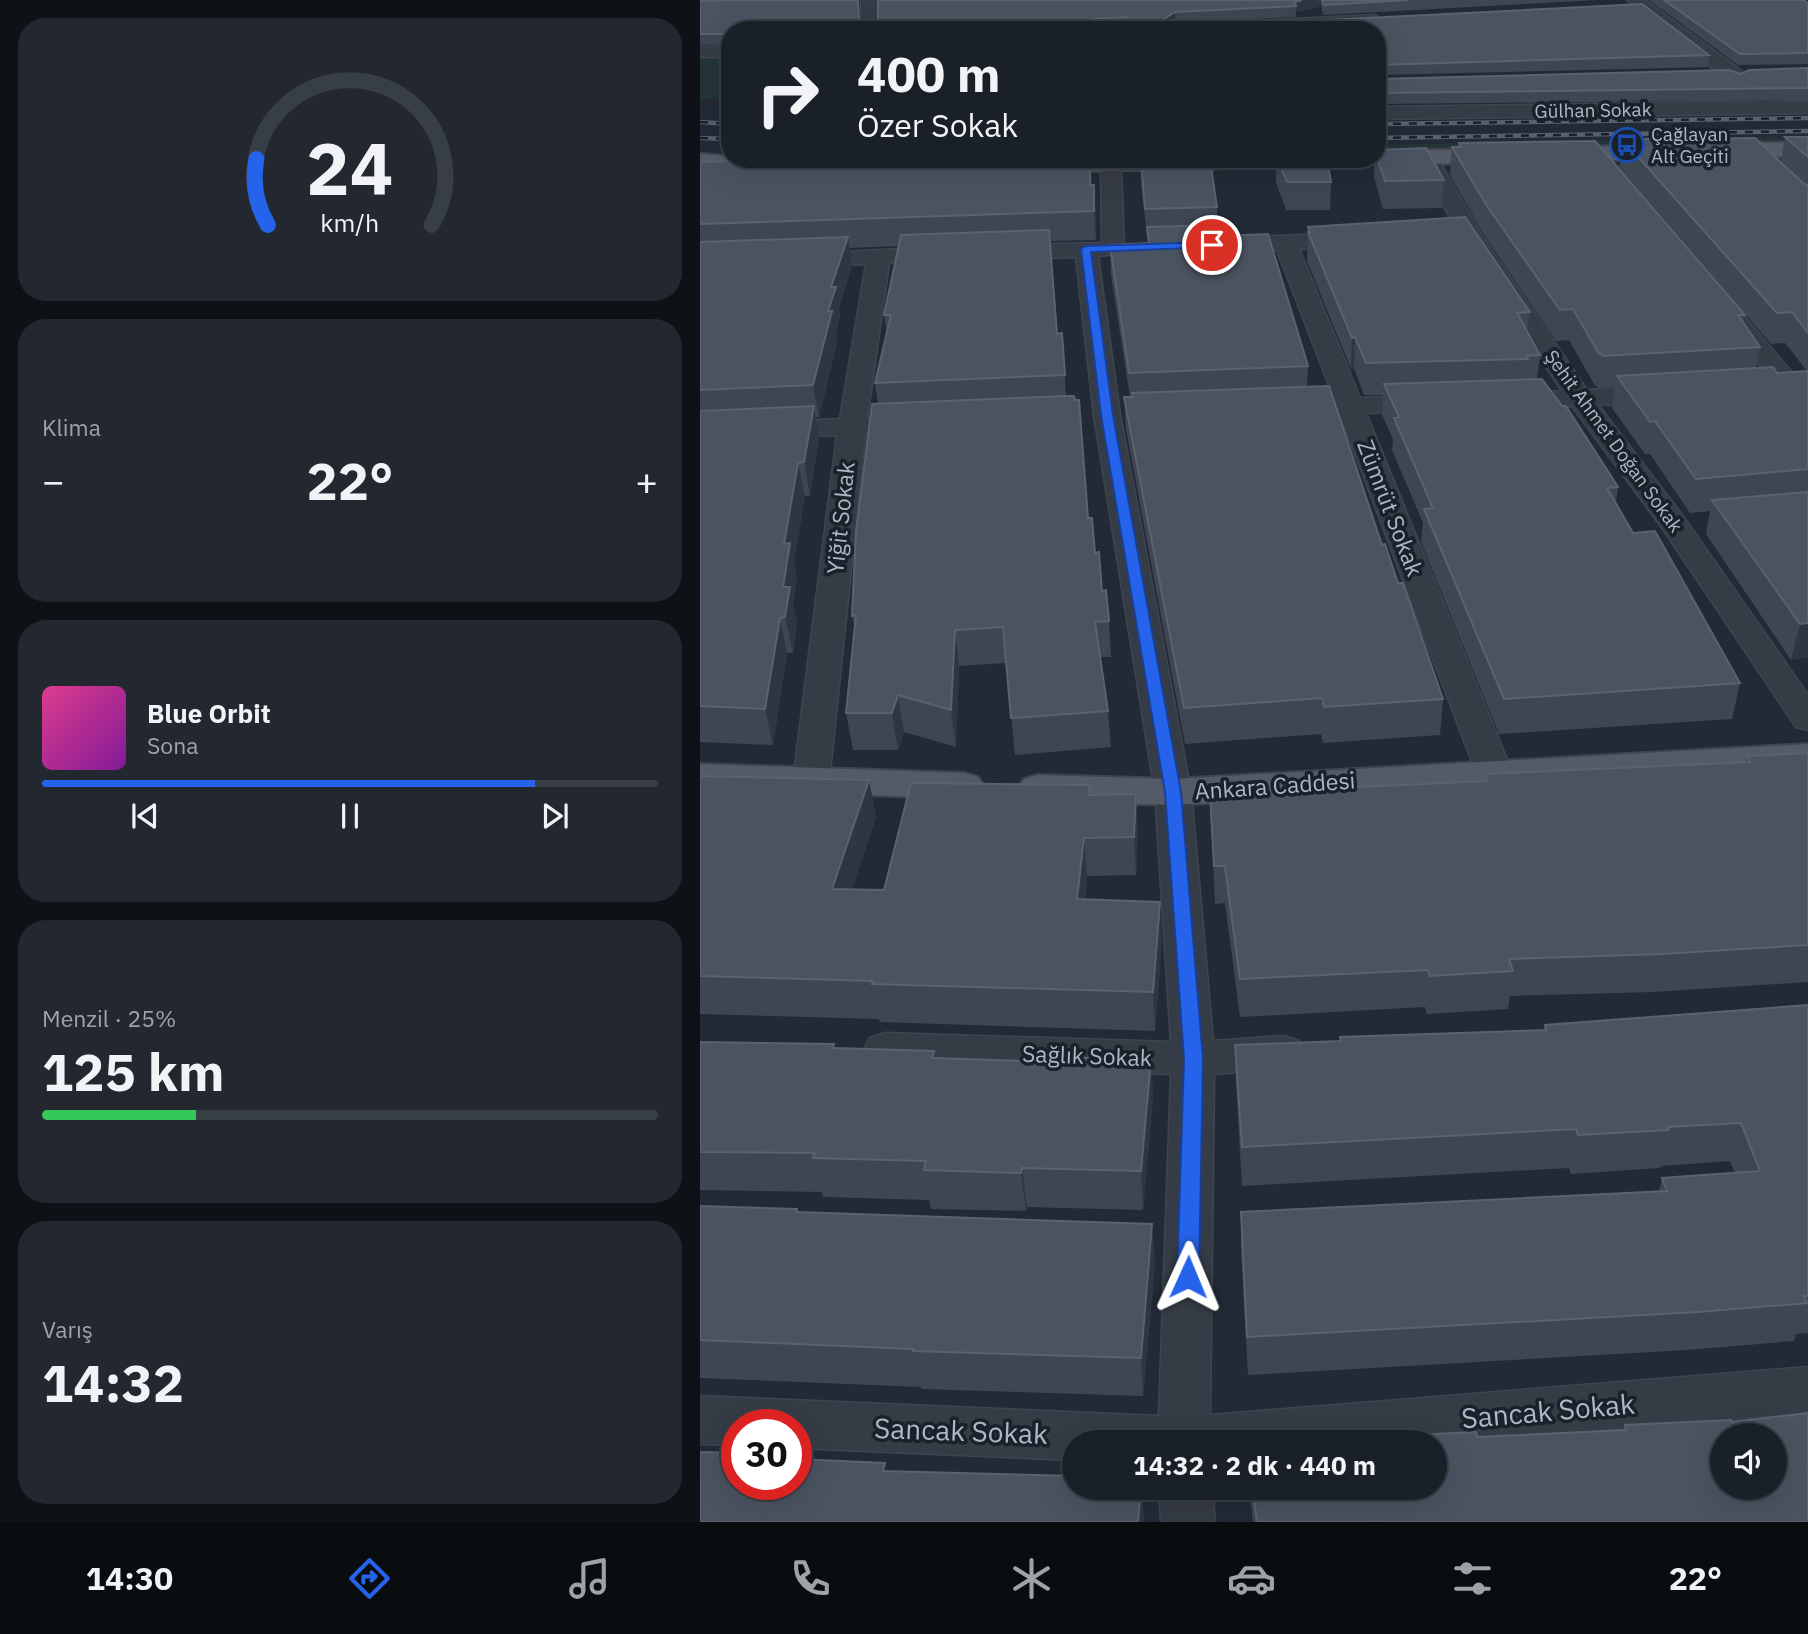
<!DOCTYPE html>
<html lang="tr">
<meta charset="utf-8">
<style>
body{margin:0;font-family:"IBM Plex Sans",sans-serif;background:#232830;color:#f1f3f6;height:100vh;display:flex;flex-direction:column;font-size:26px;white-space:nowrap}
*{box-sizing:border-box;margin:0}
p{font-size:23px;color:#9fa3a8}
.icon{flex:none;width:38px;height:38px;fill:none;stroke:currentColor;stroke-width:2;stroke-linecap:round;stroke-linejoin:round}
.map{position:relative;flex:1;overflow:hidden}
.sheet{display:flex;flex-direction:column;gap:18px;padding:18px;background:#0e1216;width:700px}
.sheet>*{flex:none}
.hud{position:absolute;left:21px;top:21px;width:665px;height:147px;border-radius:28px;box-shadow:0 7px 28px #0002,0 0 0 2px #383e45;background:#1a2028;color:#f1f3f6;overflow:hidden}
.fabs{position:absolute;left:1010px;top:1423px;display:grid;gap:14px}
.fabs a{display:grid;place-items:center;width:77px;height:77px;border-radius:50%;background:#1a2028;box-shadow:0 7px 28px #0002,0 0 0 2px #383e45;font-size:35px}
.speed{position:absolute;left:21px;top:1409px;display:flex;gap:14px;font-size:35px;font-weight:700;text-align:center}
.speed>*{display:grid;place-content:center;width:91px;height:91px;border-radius:50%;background:#1a2028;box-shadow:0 7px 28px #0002,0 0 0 2px #383e45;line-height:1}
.speed .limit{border:10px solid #d22;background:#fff;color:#111}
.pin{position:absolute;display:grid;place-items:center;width:60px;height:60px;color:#fff;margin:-30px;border:4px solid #fff;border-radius:50%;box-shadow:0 2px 7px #0007}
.me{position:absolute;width:77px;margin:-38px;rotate:1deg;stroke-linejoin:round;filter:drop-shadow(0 0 5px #0008)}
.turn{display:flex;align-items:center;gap:24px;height:147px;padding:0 21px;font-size:32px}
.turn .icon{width:91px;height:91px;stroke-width:2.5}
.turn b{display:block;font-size:49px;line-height:60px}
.big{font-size:52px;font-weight:700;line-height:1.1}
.sheet .card{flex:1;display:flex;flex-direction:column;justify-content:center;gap:10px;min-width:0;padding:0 24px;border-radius:28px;background:#232830}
.sheet .dial{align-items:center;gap:0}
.dial svg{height:182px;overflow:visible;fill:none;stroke:#383e45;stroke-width:7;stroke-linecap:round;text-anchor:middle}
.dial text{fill:#f1f3f6;stroke:none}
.song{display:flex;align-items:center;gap:21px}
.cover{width:84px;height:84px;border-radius:10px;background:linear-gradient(135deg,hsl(330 70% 55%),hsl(290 70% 35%))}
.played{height:7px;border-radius:4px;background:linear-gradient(90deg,#2563eb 80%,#383e45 80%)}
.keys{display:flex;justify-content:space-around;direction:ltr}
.heat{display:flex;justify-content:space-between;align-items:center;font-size:38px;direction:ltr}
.charge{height:10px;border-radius:5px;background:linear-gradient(90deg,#34c759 25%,#383e45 0)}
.trip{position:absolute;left:362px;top:1430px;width:385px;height:70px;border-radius:35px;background:#1a2028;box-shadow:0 7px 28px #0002,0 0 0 2px #383e45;font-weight:700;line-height:70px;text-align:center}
.tab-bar{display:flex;height:112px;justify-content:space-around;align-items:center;background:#0a0d10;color:#9fa3a8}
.tab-bar .icon{width:49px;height:49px}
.tab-bar .current{color:#2563eb}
.tab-bar b{font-size:32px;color:#f1f3f6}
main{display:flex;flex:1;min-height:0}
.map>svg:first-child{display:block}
.green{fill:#243437}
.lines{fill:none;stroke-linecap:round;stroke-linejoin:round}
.minor-casing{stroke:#3f4550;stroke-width:3}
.major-casing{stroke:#3f4550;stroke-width:4}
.minor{fill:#363c46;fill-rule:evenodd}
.major{fill:#545b66;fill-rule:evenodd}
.rail-casing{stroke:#58606d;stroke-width:4.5}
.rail{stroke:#1b212b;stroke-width:2.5;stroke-dasharray:8;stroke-linecap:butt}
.wall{fill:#3e4654}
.shaded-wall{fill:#2d3643}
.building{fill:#4a5360;stroke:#5a6270;stroke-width:2;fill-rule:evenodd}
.route{fill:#2563eb;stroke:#184099;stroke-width:2}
.labels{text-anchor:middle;stroke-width:7;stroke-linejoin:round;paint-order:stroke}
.far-street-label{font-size:19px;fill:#b0b7c3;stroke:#1b212b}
.far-poi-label{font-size:19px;fill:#b0b7c3;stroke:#1b212b;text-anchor:start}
.street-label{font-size:23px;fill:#b0b7c3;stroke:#1b212b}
.near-street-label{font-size:28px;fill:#b0b7c3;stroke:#1b212b}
</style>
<main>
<section class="sheet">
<div class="card dial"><svg viewBox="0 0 100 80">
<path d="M14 69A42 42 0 1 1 86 69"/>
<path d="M14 69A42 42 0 0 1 9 40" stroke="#2563eb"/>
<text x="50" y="56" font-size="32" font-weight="700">24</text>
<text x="50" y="72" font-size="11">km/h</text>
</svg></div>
<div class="card"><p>Klima</p>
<div class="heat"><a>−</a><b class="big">22°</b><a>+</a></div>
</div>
<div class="card">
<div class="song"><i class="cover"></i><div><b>Blue Orbit</b><p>Sona</p></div></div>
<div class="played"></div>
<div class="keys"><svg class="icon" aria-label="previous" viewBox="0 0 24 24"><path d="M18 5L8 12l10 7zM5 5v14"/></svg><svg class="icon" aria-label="pause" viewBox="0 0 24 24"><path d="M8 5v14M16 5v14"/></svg><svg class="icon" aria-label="next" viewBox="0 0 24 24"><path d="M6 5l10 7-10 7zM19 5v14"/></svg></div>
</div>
<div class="card"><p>Menzil · 25%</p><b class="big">125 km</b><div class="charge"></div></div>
<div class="card"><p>Varış</p><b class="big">14:32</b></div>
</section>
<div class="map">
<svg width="1108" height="1522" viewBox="0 0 1108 1522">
<rect width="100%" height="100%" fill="#222a36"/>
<g class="green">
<rect x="0" y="57" width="30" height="42"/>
<path d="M1108,136V141L677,151V145Z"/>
</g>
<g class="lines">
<g class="minor-casing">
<g id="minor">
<path d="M161,0H177L178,30H162Z"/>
<path d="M927,0H945L1039,69L1074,102L1108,101V113L677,119V107L1055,102Z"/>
<path d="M675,15L683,20L681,24L581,30H467L475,25Z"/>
<rect x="0" y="47" width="30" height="10"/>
<path d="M727,151L734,153L737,157L782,236L887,390L962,386L971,389L975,394L971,399L962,402L898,405L985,519L1108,695V730L1096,727L963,529L872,406L811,409L802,407L798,401L802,395L862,391L760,236L717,157L720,153Z"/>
<path d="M406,159L418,160L421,164L424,249L421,254L398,256L420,415L491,792L513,1041L584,1036L599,1041L605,1052L599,1063L584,1068L514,1074L510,1415L1108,1367V1413L735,1444V1442H374V1460L96,1448V1424H37V1445L0,1444V1396L459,1416L471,1074L185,1065L170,1060L164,1049L170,1038L185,1033L471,1042L455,792L394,415L376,257L304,259L296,257L293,252L296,247L304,245L402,243L401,164Z"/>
<path d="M654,233L662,235L665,240L662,245L599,249L660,398L731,395L740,397L744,403L740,409L731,411L666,413L812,772L806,780L794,783L782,780L776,772L640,414L587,416L578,414L574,408L578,402L634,398L577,250L525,252L517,250L514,245L517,240L525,238Z"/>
<path d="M245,247L253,249L256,254L253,259L189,263L167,418L217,416L226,418L230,424L226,430L165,434L129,781L124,789L111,792L98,789L93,781L137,435L0,441V425L140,419L166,264L105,266L97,264L94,259L97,254Z"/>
<path d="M1029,306L1037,308L1099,381L1103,386L1099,391L1090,394L1081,391L1021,318L1017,313L1021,308Z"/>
<path d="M459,1488H512L515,1522H461Z"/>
</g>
</g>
<g class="major-casing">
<g id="major">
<path d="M1108,142V156L677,165L667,159H677V151Z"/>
<path d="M0,154L30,156V159H74L81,165L78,170L70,172L0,168Z"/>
<path d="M335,159H652L649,164L641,166L339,172L331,170L328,165Z"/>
<path d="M1108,744V768L473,805L338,801L324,797L318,788L324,779L338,775L473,779Z"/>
<path d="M0,764L264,773L278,777L284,786L278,795L264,799L0,788Z"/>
</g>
</g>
<use href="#minor" class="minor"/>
<use href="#major" class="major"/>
<g class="rail-casing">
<g id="rail">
<path d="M0,122L30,124"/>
<path d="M677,124L1108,118"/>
<path d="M0,138L30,139"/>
<path d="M677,138L1108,131"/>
</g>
</g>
<use href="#rail" class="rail"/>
</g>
<g class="wall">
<path d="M178,0H898L623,15L621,6L596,12V17L490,22L600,30H427V28L397,30H30V45H0V1L160,21H178Z"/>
<path d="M949,0H1103L1108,3V64L1038,65Z"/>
<path d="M628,20L1009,55L1008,67L677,75V30H628Z"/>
<path d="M1108,68V100L677,104V79L1041,74Z"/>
<path d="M1085,137H1108V657L1091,660L1006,534L1010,511L990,513L950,454H945L912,408L915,387L898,388L894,384L869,340L856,341L784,235L750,175L752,147H758L759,143L1045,315L1043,323L1060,347L1056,368L1077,373L1107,371L1085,343L1071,344L919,167L923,140L990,139L1081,162Z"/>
<path d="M677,150L744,180L742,208L683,209L674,177L675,159H677Z"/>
<path d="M440,159L517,207V225L521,236L608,366L607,387L682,545L743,699L740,735L623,743L621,734L485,744L426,429L424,397H430L411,275L410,245L448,243L441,183Z"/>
<path d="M576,159H627L631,182L630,210H586L576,183Z"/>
<path d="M0,162L392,185L396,213V240L350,241L357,334L362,333L366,396L395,553L409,621L411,657H400L408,711L411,747L315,755L306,663L259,666L256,747L204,732L198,750H153L146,713L155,628L152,616L178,403L175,383L187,333L184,315L199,246L149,248L152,266L139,308L140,317L136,333L137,342L119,417H116L119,438L110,496H105L94,562L97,578L93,602L97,622L93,653H87L73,745L0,742Z"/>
<path d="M608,227L830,312L827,332L840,355L837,379L918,487L916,503L933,533L1040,683L1032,719L799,734L721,542L723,523L692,450L693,439L682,415L683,395H664L654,368L651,369L607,261Z"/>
<path d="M1108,753V982L954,992L810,996L808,1009L727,1014L725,1007L540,1017L525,903L515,904L510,794L785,781L786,774L1046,762L1047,756Z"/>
<path d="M0,776L169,780L176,817L152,889L184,890L390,795L436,794L438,832L436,875L387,876L385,900L462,940L455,1031L180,1022L179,1019L0,1014Z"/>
<path d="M1108,1005V1333L1096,1334L1094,1341L987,1350L548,1375L541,1250V1212L959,1191L962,1178L1035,1173L1030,1161L961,1166L960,1168L871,1174L869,1168L542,1186L536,1083L535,1045L640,1041L844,1030L845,1025Z"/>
<path d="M0,1042L234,1051L235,1058L361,1062L451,1060L453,1098L443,1210L327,1207L326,1211L231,1209L229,1200L123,1197L122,1192L0,1190Z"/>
<path d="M0,1203L1,1206L97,1209L98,1212L452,1224L455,1263L443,1396L221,1389V1387L0,1378Z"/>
<path d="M1032,1422L1108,1522H553L549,1488H735V1442H668L669,1437H777L924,1430L925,1425Z"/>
</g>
<g class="shaded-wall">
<path d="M602,0H621V6L596,12L595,2Z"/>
<path d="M475,12V22L464,30V19Z"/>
<path d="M391,159L392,179V213L390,185Z"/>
<path d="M394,185L396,213V240L394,211Z"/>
<path d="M148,237L152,266L139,308L140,317L136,333L137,342L119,417L113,385L128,311L131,287Z"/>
<path d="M655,337L654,368L651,369L652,338Z"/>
<path d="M114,406L119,438L110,496L104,462Z"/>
<path d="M98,463L105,496L94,562L97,578L93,602L97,622L93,653L85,617L83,587L84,544Z"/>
<path d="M80,618L87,653L73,745L65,709Z"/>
<path d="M1108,623V657L1091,660L1100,624Z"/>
<path d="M255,630L259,666L256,747L251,710Z"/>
<path d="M198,695L204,732L198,750L192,713Z"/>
<path d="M169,780L176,817L140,927L132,889Z"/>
<path d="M436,794L438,832L436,875L434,837Z"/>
<path d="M384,838L387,876L381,938L377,899Z"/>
<path d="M460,902L462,940L455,1031L453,992Z"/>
<path d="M451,1060L453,1098L443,1210L441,1171Z"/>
<path d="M322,1168L327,1207L326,1211L321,1173Z"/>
<path d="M452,1224L455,1263L443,1396L441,1358Z"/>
<path d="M441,1488H443L444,1522H438Z"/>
</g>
<g class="building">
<path d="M25,0H158L159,21H178V0H602L595,2L596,6L475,12L464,19L467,22L598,21L600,30H427L426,17L394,19V30H194V25L147,27L146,30H30V34H0V1Z"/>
<path d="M622,0H708L624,5Z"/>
<path d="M964,0H1103L1108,3V53L1040,54Z"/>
<path d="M942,4L1009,55L677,65V30H632L628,20Z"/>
<path d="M1108,68V88L677,93V79L1029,70L1041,74L1049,70Z"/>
<path d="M988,137L990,139L1055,138L1104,184L1108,185V333L1092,312L1077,313L923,140Z"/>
<path d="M1085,137H1108V157Z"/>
<path d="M895,141L1045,315H1038L1060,347L903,356L898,352L873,309L860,310L787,206L752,147H761L759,143Z"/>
<path d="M726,148L744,180L685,181L677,157V150Z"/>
<path d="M102,159H390V185H394V211L0,224V162Z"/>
<path d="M441,159H510L517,207L445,209Z"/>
<path d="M577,159H627L631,182H587Z"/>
<path d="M765,217L830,312L817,313L840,355L826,356L828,359L666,363L655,337L652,338L608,232H610L608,227Z"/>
<path d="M519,225L521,236L568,234L608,366L429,373L410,245L449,243L447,227Z"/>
<path d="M349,230L357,334L362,333L365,375L175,383L191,315H184L201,235Z"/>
<path d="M148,237L131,287H136L128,311H132L113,385L0,390V242Z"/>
<path d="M1073,367L1077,373L1108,371V469L996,479L955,421L950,422L917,376Z"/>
<path d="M842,379L862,406H866L918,487L907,488L933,533L955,531L1040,683L804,699L724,509L733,508L694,418L699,417L684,384Z"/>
<path d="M629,386L682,545L685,544L698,583H703L743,699L624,707L622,698L484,708L424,397H433L432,393Z"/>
<path d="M366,396H374L375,400H379L388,518H392L395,553L399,552L402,591L406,590L409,621L395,622L408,711L311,718L303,627L255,630L251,710L198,695L192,713H146L156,615L152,616L156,532L172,404Z"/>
<path d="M114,406L104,462L98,463L84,544L90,543L83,587H90L85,617L80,618L65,709L0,706V411Z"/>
<path d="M1108,492V623L1100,624L1012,500Z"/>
<path d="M1108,753V945L962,954L809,959L813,971L730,976L728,970L540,979L525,866H514L510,794L787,781L786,774L1050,762L1047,756Z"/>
<path d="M0,776L169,780L132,889L184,890L211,783L390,785L389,795L436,794L434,837L384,838L377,899L460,902L453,992L172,984L173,981L0,976Z"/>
<path d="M1108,1005V1296H1104L1107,1303L998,1312L547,1337L541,1212L967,1191L962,1178L1060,1171L1041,1123L968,1127L969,1130L878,1135L876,1129L542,1147L535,1045L641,1041L640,1037L846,1030L845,1025Z"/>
<path d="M0,1042L134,1044L133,1048L234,1051L232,1058L361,1062L362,1057L451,1060L441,1171L322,1168L321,1173L224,1170L226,1161L113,1158L115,1153L0,1152Z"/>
<path d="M0,1206L97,1209V1212L452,1224L441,1358L213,1351V1349L0,1340Z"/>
<path d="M1108,1413V1522H678V1521L669,1522H557L552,1488H735V1442H669V1437L776,1432L777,1437L926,1430L925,1425L1031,1420L1032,1422ZM1022,1435H1074V1488H1022Z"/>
<path d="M0,1452L37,1453V1484H96V1459L185,1463L183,1471L374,1476V1488H441L438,1522H0Z"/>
</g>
<path class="route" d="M512,242L515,243V247L391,252L413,415L481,792L503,1059L499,1277L495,1284L488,1286L480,1284L477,1277L484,1059L465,792L401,415L381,249L386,246Z"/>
<defs>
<g id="bus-ring" transform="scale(1.75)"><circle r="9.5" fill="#1b212b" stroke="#1a4fb4" stroke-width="1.5"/><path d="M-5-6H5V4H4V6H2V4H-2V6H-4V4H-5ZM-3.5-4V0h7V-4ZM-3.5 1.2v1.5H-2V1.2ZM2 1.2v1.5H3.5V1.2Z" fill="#1a4fb4"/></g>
</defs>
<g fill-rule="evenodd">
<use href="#bus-ring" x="927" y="145"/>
</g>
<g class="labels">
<g class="far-street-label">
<text transform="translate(893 110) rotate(-1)" y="7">Gülhan Sokak</text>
<text transform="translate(914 441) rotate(54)" y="7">Şehit Ahmet Doğan Sokak</text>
</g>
<g class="far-poi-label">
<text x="951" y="141">Çağlayan<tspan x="951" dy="22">Alt Geçiti</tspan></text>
</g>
<g class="street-label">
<text transform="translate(690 508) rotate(69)" y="8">Zümrüt Sokak</text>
<text transform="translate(141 518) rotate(-84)" y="8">Yiğit Sokak</text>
<text transform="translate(575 786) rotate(-4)" y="8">Ankara Caddesi</text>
<text transform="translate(387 1056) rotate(2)" y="8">Sağlık Sokak</text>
</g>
<g class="near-street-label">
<text transform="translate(848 1411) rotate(-5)" y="10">Sancak Sokak</text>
<text transform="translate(261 1431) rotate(2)" y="10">Sancak Sokak</text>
</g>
</g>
</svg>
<div class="fabs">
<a><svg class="icon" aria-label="sound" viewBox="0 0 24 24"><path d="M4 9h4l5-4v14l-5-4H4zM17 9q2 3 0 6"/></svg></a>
</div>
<div class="speed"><div class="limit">30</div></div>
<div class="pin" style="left:512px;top:245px;background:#d93025"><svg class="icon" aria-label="arrive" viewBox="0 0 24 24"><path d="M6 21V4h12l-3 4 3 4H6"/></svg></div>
<svg class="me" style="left:488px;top:1277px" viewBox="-20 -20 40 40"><path d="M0-17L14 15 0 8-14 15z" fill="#2563eb" stroke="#fff" stroke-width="4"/></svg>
<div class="trip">14:32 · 2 dk · 440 m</div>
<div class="hud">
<div class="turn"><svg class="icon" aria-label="right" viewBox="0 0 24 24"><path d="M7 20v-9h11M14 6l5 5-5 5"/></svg><div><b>400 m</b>Özer Sokak</div></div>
</div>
</div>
</main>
<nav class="tab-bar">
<b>14:30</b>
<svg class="icon current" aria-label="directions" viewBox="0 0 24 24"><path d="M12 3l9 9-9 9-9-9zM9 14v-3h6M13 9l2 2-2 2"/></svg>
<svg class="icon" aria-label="music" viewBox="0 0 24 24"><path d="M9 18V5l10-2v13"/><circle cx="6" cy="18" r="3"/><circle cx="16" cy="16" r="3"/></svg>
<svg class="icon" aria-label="phone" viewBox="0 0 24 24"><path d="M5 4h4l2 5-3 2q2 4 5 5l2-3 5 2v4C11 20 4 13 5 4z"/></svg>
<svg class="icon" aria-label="climate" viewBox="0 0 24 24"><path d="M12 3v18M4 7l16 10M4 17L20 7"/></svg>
<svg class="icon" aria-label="car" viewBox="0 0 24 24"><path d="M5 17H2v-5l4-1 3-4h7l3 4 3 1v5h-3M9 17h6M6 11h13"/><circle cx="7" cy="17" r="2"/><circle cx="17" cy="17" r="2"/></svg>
<svg class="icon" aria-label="filters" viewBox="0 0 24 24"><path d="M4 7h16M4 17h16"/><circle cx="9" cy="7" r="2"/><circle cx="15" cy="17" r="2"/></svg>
<b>22°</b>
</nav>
